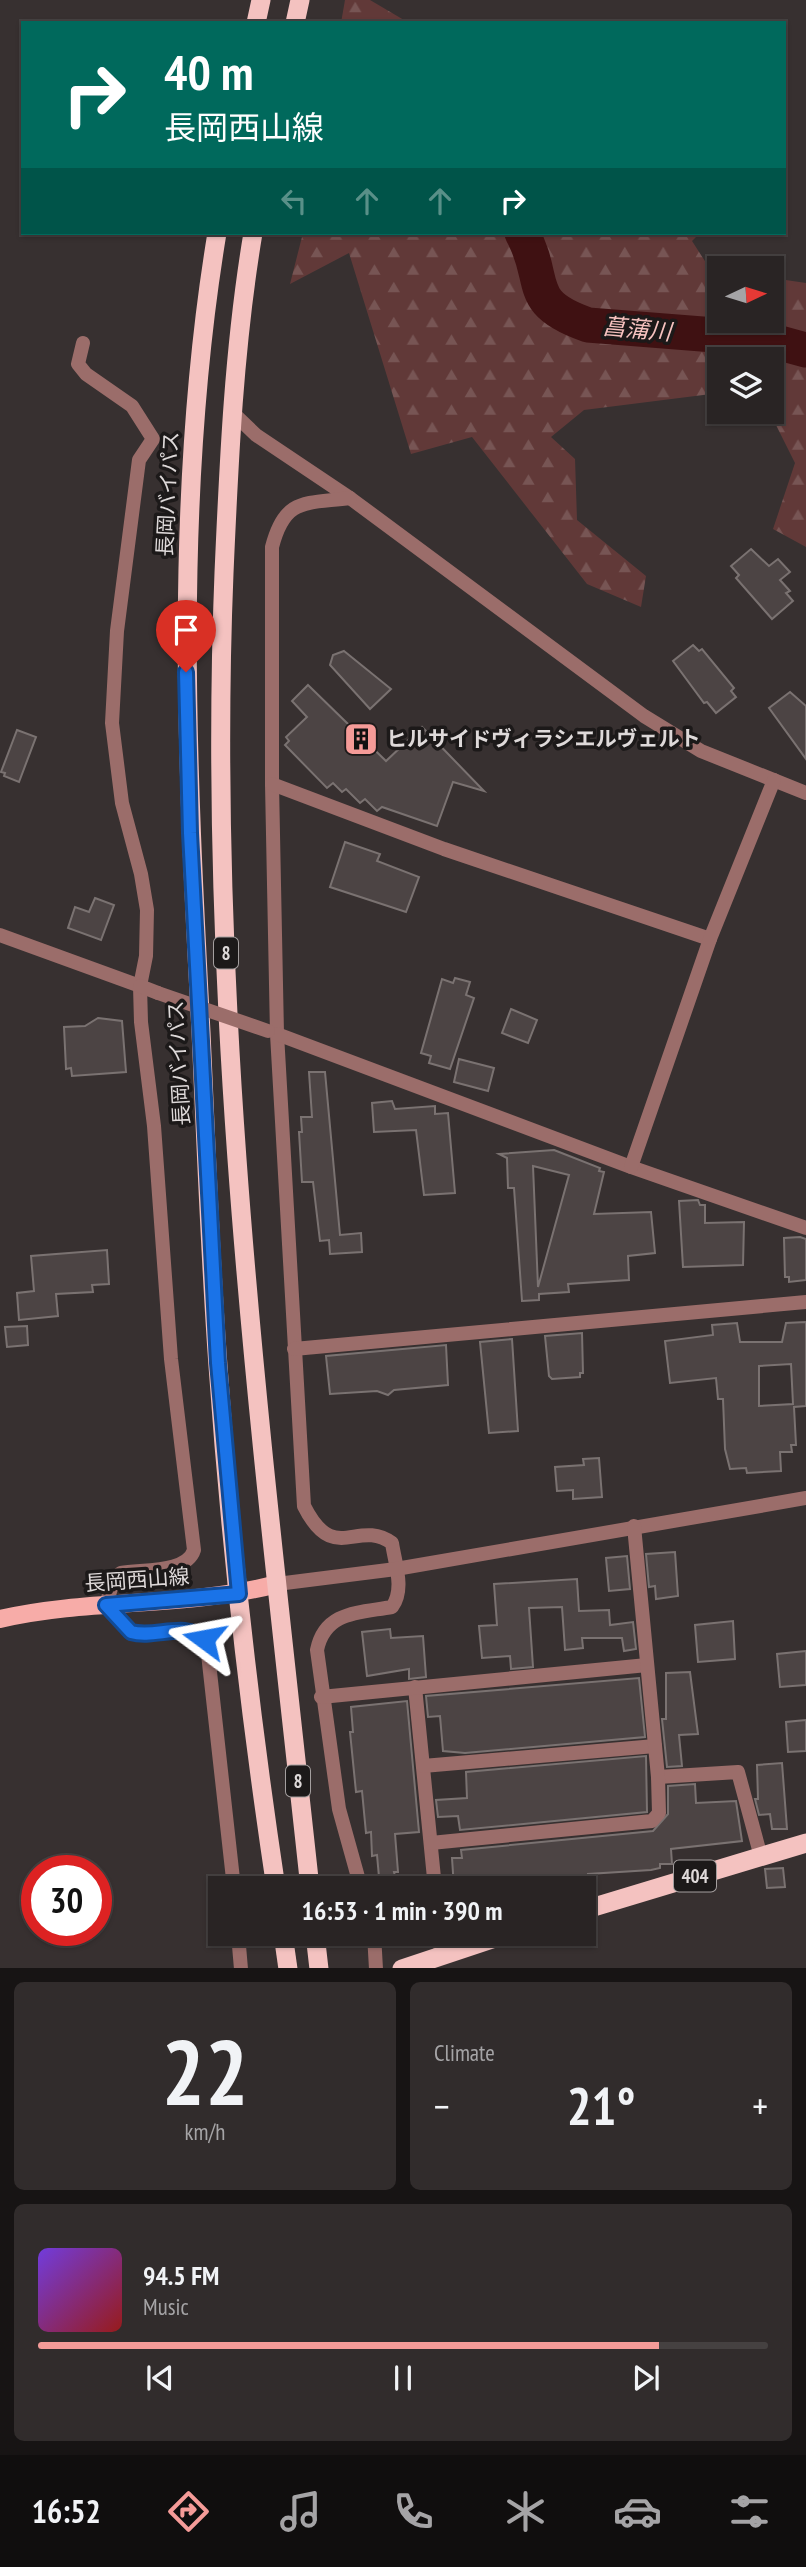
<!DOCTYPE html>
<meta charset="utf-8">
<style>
body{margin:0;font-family:"PT Sans Narrow","Noto Sans JP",sans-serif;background:#312c2c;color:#f1f3f6;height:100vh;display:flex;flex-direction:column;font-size:26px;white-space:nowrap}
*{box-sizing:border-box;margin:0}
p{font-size:23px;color:#a5a4a6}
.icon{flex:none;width:38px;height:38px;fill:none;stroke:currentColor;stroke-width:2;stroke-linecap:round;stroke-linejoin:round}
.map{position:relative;height:1968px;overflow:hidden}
.details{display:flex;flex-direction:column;gap:14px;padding:14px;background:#171414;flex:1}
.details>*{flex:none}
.hud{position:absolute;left:21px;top:21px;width:765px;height:214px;border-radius:0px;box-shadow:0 2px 5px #0004,0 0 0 2px #454141;background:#00695c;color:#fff;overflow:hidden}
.needle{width:46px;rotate:86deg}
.tools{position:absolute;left:707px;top:256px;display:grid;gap:14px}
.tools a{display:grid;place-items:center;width:77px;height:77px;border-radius:0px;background:#292424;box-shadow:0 2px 5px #0004,0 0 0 2px #454141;font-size:35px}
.speed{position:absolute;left:21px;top:1855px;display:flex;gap:14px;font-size:35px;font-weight:700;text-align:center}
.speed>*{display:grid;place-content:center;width:91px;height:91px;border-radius:50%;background:#292424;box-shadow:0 2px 5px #0004,0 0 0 2px #454141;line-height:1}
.speed .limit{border:10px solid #d22;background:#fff;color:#111}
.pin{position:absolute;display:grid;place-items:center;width:60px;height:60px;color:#fff;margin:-72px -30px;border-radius:50% 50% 50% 0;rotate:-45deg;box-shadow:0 0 7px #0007}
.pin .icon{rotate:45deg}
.me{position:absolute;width:77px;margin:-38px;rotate:283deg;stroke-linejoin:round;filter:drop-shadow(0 0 5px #0008)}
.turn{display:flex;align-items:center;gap:24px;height:147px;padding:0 28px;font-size:32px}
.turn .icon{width:91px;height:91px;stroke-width:2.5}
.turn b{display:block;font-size:49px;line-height:60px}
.lanes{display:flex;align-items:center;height:66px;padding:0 28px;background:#0003;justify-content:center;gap:35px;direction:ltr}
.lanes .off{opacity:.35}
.big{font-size:52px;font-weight:700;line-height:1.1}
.details .card{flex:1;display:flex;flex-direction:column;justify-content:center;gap:10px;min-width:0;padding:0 24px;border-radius:10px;background:#312c2c}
.details .dial{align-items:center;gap:0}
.dial b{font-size:91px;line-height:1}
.song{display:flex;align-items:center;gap:21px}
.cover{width:84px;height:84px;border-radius:10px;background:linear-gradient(135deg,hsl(260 70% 55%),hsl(0 70% 35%))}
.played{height:7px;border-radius:4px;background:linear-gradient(90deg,#f59b98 85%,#454141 85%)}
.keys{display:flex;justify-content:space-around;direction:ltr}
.heat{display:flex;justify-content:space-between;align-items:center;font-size:38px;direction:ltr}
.details .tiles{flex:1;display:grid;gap:14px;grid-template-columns:1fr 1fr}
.card:last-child{grid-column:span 2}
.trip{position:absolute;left:208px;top:1876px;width:388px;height:70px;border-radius:0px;background:#292424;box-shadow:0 2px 5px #0004,0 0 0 2px #454141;font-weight:700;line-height:70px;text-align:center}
.tabs{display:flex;height:112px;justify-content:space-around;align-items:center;background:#100e0e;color:#a5a4a6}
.tabs .icon{width:49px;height:49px}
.tabs .selected{color:#f59b98}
.tabs b{font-size:32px;color:#f1f3f6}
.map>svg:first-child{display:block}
.forest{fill:url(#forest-firs)}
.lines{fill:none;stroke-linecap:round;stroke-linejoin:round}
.river{stroke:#3f1112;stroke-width:35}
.building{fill:#4c4444;stroke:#7a7271;stroke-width:2;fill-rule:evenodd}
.minor{stroke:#9b6d6a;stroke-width:14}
.tertiary{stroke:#9b6d6a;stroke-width:14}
.primary{stroke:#f7aca8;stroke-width:18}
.trunk{stroke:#f4c2c0;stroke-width:19}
.minor-bridge{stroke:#9b6d6a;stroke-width:14}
.route-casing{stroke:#114b97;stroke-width:18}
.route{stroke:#1a73e8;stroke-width:12}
.labels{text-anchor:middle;stroke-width:7;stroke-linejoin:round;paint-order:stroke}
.shield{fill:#1c1919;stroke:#a49f9f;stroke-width:2}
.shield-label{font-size:19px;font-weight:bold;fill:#ded9d9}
.street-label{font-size:21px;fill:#ded9d9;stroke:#1c1919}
.poi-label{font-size:21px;font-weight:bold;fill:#ded9d9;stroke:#1c1919;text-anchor:start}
.water-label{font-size:23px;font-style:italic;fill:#f7c2bf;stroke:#1c1919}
</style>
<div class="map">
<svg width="806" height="1969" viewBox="0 0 806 1969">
<defs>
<pattern id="forest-firs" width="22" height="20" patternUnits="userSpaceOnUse" patternTransform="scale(1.75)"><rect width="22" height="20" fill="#613938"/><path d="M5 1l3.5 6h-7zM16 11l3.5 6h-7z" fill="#775554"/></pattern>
</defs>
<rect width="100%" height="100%" fill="#373030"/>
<g class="forest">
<path d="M345,0H370L409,23H341Z"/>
<path d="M303,233H700L692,241L719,283V320H744L765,353L763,359H719V393L584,410L551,437L575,459L577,520L646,576L641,607L587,584L472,437L411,454L349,253L290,284Z"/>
<path d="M772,278L806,283V547L773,529L795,463L769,411L772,378L781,369L760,320H772Z"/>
</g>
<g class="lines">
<path class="river" d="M522,233C549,282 522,302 588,325L765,339L806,350"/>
</g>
<g class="building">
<path d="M751,549L769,566L778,559L790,572L780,580L790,591L786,593L793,601L772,619L736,578L739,575L731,566Z"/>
<path d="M693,645L699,651L702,649L734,688L731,691L736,697L716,713L707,702L704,703L673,661Z"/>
<path d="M344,651L391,689L370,709L330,665L333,655Z"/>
<path d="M308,685L386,761L422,727L484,791L453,782L437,826L382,807L377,811L365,799L360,803L346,789L342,792L333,783L327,788L285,745L289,741L286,737L307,717L292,701Z"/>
<path d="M790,692L806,706V759L769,708Z"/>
<path d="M17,730L36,737L19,782L4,776L5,773L1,772Z"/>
<path d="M345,842L380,854L377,861L419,877L406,912L330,887Z"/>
<path d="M95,898L114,905L101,940L68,928L75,907L89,912Z"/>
<path d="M455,978L470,982L466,995L474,998L450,1069L429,1063L431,1056L421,1053L442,979L453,983Z"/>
<path d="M511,1009L537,1020L528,1043L502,1033Z"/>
<path d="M98,1018L122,1021L126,1072L72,1076L71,1068L66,1069L64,1027L85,1026Z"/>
<path d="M459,1059L494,1068L488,1091L454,1082Z"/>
<path d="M309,1072H325L340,1235L361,1233L362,1252L330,1254L329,1240L320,1241L313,1182H302L299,1132H302L301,1117H312Z"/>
<path d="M392,1101L395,1109L435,1106V1114L448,1113L455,1193L424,1195L416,1130L374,1132L372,1103Z"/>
<path d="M554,1150L600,1168L599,1171L604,1172L594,1214L651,1212L655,1253L628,1256L629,1280L568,1284L569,1292L539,1294V1300L522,1301L514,1188H508L507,1158L499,1154ZM533,1166L569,1175L538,1287Z"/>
<path d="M698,1200L700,1205H705V1223L744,1222L743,1265L683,1267L679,1201Z"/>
<path d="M800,1237L806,1239V1280L789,1282V1277H785L784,1238Z"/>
<path d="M107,1250L109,1284L92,1285L93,1292L56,1294L58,1316L19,1320L17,1293L34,1291L31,1256Z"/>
<path d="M806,1322V1406L794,1407L796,1445H791L792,1452H780L781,1471L747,1473L746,1468L730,1469L725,1449L723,1399H718L716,1378L670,1383L665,1341L713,1335L712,1325L737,1323L740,1342H782L786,1323ZM791,1364L793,1404L759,1406V1366Z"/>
<path d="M27,1326L28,1345L7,1347L5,1327Z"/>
<path d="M582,1333L583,1373H580V1377L552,1379L549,1376L545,1336Z"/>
<path d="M512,1339L518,1431L489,1433L480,1342Z"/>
<path d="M446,1345L448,1385L394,1390L388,1395L377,1391L330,1394L326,1356Z"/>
<path d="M599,1458L602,1497L573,1499V1490L557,1491L555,1467L584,1465L583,1459Z"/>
<path d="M675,1552L678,1596L656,1599L655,1586L649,1587L646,1554Z"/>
<path d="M627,1556L630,1589L609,1591L606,1558Z"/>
<path d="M577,1579L579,1611L609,1610L610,1625L633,1622L636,1649L624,1651L622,1638H582L583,1648L565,1650L562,1607L529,1608L533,1667L511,1669L510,1656L482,1658L479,1626L497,1625L494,1584Z"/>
<path d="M733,1621L735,1659L698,1662L695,1625Z"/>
<path d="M390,1629L391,1638L423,1636L426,1677L409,1679V1669L367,1676L362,1632Z"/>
<path d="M806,1651V1685L780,1687L777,1654Z"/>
<path d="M690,1672L698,1734L679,1735L682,1766L667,1767L662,1719H666V1673Z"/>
<path d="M639,1678L645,1737L465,1753L443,1751L440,1716L428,1717L426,1696Z"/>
<path d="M407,1701L419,1832L395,1834L398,1872H394L395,1876L379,1877L377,1855L372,1856L371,1832L366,1833L362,1791L356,1792L350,1732H353L351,1707Z"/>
<path d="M806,1720V1751L788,1752L786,1722Z"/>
<path d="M646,1756L647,1812L460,1830L458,1816L438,1817L436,1800L467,1798L466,1772Z"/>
<path d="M782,1763L787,1829H772L770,1814L759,1815L755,1799H758L757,1765Z"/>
<path d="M695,1784L696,1803L736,1801L742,1841L671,1849L672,1864H660V1868L651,1870L588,1874L589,1888H454L452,1858H462L461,1850L653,1831L668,1814V1786Z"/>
<path d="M783,1868L785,1887L767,1888L765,1869Z"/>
</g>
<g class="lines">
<g class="minor">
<path d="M83,343L78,364L86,374L132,406L153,439L139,460L117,631L112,723L122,803L141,874L147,910L146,956L140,986L141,1022L154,1126L171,1359L194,1550C187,1573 143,1569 121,1573L114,1578L106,1605L131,1632C155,1639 192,1618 207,1645L234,1888"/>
<path d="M231,411L256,435L350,498L644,716L701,751L806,793"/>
<path d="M350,498C305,504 285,497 272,547V784L277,1034L304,1506C334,1566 357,1518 392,1543C395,1564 405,1589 392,1607C359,1613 325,1611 317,1650L339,1809L361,1888"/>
<path d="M272,784L444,849L710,939"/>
<path d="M0,935L140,986"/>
<path d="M277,1034L631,1167L806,1228"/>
<path d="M631,1167L710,939L774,780"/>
<path d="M294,1349L806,1302"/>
<path d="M277,1584L396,1569L806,1498"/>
<path d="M415,1687L435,1888"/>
<path d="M321,1697L647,1665"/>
<path d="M423,1766L655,1746"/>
<path d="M658,1777L738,1772L761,1857"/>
<path d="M431,1843L652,1821L659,1813L658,1777L634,1526"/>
<path d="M238,1934L241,1969"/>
<path d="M374,1934L376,1969"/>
<path d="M439,1934L441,1954"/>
</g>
<path class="tertiary" d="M140,986L158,993"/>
<path class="primary" d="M0,1619C91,1598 186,1608 277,1584"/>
<g class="trunk">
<path d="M256,23L261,0"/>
<path d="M295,23L300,0"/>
<path d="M217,233C173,498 187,766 201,1032C206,1143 210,1255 218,1366C230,1540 250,1715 276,1888"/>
<path d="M253,233C234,346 229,459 224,573C206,1013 263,1452 310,1888"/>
<path d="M584,1910L806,1843"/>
<path d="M283,1934L288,1969"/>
<path d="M315,1934L319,1969"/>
<path d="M402,1969L507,1934"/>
</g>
<path class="minor-bridge" d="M158,993L268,1031"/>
</g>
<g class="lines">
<g class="route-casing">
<path id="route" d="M186,672L190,833L218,1363L239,1594L106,1605L131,1632C155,1639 184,1621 204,1639"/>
</g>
<use href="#route" class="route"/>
</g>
<defs>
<g id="building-square" transform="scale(1.75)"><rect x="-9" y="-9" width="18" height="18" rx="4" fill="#f59b98" stroke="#1c1919"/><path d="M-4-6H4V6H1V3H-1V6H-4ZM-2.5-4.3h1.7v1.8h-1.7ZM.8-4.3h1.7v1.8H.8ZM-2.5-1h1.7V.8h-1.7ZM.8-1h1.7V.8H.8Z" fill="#111"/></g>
</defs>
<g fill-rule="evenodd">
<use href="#building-square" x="361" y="739"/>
</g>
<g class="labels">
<g class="shield">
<rect x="214" y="937.5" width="24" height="31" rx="5"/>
<rect x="286" y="1765.5" width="24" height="31" rx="5"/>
<rect x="674" y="1860.5" width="42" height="31" rx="5"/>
</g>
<g class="shield-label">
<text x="226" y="960">8</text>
<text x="298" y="1788">8</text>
<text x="695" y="1883">404</text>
</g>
<g class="street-label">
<text transform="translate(168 494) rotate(-87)" y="7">長岡バイパス</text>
<text transform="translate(179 1063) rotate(-93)" y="7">長岡バイパス</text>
<text transform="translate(137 1580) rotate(-4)" y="7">長岡西山線</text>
</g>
<g class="poi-label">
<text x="386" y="746">ヒルサイドヴィラシエルヴェルト</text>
</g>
<g class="water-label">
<text transform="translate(637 329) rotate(5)" y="8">菖蒲川</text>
</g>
</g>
</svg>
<div class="tools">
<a><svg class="needle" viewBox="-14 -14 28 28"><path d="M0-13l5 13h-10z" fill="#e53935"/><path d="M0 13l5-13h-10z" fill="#a5a4a6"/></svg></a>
<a><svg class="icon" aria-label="layers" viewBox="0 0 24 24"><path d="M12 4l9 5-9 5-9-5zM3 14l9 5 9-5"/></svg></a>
</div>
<div class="speed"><div class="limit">30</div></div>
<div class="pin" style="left:186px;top:672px;background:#d93025"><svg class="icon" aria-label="arrive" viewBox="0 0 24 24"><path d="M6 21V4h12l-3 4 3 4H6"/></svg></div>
<svg class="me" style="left:204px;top:1639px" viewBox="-20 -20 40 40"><path d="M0-17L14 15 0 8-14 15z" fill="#1a73e8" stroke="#fff" stroke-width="4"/></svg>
<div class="trip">16:53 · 1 min · 390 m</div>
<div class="hud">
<div class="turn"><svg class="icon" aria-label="right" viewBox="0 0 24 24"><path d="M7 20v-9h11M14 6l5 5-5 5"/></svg><div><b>40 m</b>長岡西山線</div></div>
<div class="lanes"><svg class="icon off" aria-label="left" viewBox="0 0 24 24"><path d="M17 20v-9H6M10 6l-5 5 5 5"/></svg><svg class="icon off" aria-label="ahead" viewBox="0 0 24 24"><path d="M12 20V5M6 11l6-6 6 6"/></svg><svg class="icon off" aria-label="ahead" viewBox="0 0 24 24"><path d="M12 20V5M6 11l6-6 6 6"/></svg><svg class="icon" aria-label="right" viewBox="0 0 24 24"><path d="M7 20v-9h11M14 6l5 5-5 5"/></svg></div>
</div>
</div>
<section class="details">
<div class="tiles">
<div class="card dial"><b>22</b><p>km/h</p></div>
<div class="card"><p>Climate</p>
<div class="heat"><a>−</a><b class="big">21°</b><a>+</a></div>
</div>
<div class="card">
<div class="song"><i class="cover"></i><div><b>94.5 FM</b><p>Music</p></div></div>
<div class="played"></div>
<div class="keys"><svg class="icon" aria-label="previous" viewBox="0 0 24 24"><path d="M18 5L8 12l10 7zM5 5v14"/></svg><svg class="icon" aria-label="pause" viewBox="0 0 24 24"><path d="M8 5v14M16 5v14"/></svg><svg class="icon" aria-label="next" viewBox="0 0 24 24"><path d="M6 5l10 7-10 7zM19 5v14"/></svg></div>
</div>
</div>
</section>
<nav class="tabs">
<b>16:52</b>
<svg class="icon selected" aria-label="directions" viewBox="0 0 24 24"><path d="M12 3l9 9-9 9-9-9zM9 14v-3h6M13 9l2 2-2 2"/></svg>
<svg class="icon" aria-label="music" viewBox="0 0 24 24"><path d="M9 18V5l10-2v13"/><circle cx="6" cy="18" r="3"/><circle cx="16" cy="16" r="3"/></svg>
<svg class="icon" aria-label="phone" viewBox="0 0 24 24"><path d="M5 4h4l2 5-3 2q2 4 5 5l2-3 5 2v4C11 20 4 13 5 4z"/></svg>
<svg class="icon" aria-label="climate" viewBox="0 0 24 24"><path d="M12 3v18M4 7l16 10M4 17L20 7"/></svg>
<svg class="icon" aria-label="car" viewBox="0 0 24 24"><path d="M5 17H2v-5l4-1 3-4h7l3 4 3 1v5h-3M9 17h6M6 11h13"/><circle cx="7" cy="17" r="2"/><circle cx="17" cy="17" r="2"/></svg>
<svg class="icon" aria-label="filters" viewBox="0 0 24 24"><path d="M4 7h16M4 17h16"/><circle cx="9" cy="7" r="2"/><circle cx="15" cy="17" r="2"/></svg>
</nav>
